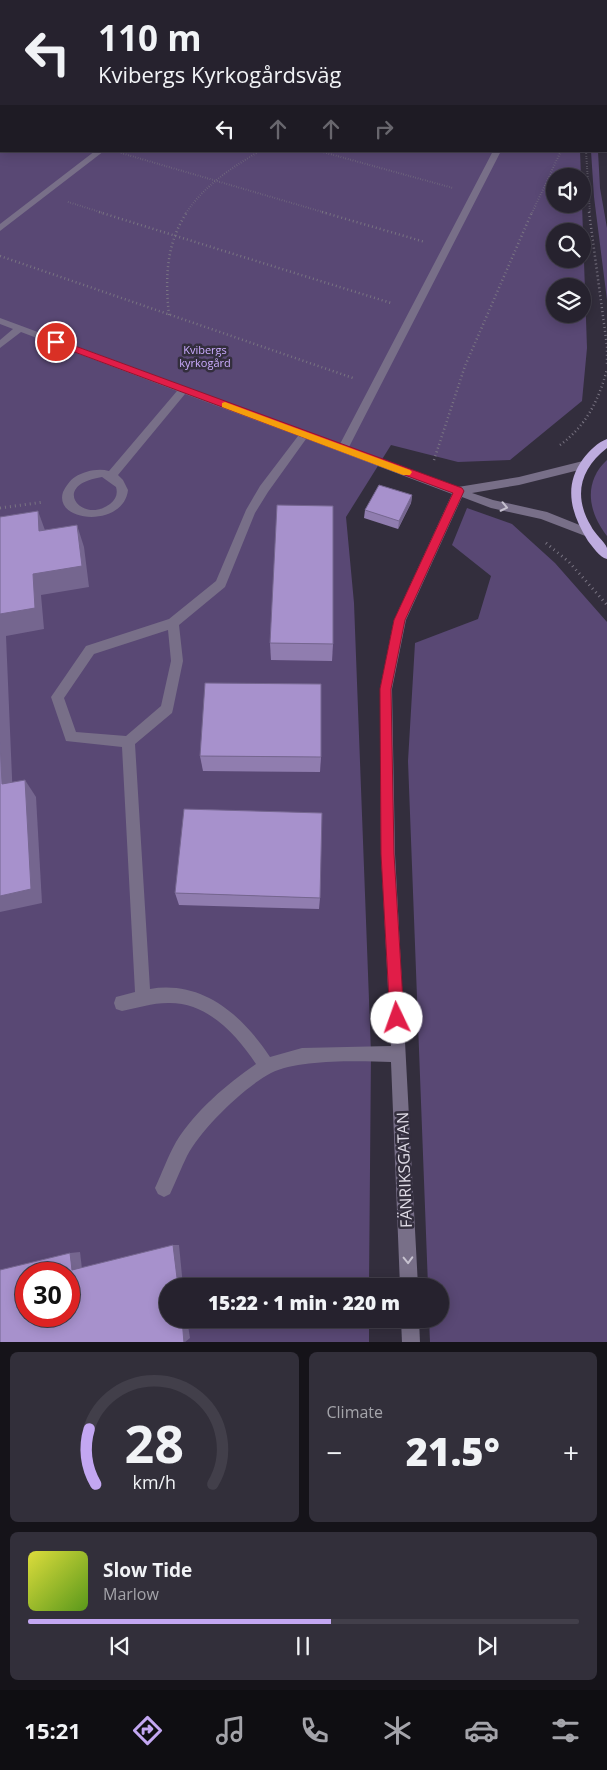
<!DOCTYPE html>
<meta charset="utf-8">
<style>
body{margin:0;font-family:"Open Sans",sans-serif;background:#322f3a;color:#f1f3f6;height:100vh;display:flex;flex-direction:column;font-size:19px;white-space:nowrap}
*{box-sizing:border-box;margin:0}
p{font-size:16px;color:#a4a4aa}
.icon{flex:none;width:28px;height:28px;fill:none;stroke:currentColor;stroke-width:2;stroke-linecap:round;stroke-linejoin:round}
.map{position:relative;height:1342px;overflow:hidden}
.panel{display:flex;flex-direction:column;gap:10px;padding:10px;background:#151319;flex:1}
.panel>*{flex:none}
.guide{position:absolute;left:0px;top:0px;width:608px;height:152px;box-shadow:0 2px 12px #0003,0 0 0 1px #423f4a;background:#26222e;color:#f1f3f6;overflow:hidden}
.tools{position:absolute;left:546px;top:168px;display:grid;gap:10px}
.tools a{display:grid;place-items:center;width:45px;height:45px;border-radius:50%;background:#26222e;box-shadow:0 2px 12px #0003,0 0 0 1px #423f4a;font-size:25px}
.speed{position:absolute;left:15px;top:1262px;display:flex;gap:10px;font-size:25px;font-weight:700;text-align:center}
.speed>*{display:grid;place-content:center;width:65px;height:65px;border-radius:50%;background:#26222e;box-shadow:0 2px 12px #0003,0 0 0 1px #423f4a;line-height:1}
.speed .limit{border:8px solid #d22;background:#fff;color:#111}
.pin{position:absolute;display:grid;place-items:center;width:42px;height:42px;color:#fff;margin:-21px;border:2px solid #fff;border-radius:50%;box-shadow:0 1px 5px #0007}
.me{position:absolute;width:55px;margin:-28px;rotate:357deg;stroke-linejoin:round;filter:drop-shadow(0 0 4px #0008)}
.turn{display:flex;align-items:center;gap:18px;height:105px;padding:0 15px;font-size:22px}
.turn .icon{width:65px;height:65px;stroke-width:2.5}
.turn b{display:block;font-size:35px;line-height:42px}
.lanes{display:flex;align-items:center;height:48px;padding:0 15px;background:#0003;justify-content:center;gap:25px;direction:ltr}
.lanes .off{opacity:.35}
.big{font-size:38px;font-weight:800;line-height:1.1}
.panel .tile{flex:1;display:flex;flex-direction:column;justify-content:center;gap:8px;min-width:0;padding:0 18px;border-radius:8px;background:#322f3a}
.panel .dial{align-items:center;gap:0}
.dial svg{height:130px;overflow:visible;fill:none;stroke:#423f4a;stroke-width:7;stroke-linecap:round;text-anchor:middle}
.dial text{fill:#f1f3f6;stroke:none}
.song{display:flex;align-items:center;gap:15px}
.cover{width:60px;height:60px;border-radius:8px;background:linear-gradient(135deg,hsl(60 70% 55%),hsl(90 70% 35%))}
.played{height:5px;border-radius:2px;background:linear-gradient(90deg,#c3a7f2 55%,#423f4a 55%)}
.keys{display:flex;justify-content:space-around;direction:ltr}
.heat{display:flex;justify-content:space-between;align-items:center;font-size:28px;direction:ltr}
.panel .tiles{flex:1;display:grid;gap:10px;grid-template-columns:1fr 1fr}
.tile:last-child{grid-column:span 2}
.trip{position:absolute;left:159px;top:1278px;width:290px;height:50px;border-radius:25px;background:#26222e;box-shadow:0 2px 12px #0003,0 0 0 1px #423f4a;font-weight:800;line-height:50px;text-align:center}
.menu{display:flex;height:80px;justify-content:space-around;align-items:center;background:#0f0e12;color:#a4a4aa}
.menu .icon{width:35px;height:35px}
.menu .selected{color:#c3a7f2}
.menu b{font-size:22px;color:#f1f3f6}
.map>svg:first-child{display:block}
.green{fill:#594874;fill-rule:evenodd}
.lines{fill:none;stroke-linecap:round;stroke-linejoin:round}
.path-far2{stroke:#797482;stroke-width:2;stroke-dasharray:0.5 2;stroke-linecap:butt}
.path-far1{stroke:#797482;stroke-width:2.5;stroke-dasharray:1 3;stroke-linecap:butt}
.path{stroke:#797482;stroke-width:3;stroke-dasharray:1 4;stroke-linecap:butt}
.minor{fill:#786f88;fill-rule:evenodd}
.major{fill:#beacdf;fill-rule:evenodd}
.wall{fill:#907daf}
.shaded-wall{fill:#75668f}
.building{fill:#a791cc;stroke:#75668f;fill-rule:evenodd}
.oneway{stroke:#c6c1cf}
.route{fill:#e11d48;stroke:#92132f}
.slow{fill:#f59e0b}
.labels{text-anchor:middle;stroke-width:5;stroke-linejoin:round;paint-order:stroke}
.far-park-label{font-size:11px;fill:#cbacfe;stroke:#332e3d}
.near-street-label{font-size:16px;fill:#e0dce7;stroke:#332e3d}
</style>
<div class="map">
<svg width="607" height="1343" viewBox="0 0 607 1343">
<rect width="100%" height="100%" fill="#332e3d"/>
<g class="green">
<path d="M0,0H607L606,15V1H1V151H580L581,176H555V204H582L587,348L582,401L510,460L458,462L391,445L346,517L354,603L371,1053L369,1286H168V1319H369V1342L0,1343ZM555,231H582V259H555ZM555,286H582V314H555ZM26,1274H69V1316H26Z"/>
<path d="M591,151H598L600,188L607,228V300L594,197Z"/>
<path d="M607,460V536C588,512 583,482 607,460Z"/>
<path d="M467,508L512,524L555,563L607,622V1342H430L429,1319H440V1286H428L408,761L415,643L478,619L491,576L452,545Z"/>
</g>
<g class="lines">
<g class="path-far2">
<path d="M221,0L226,1"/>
<path d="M461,0L467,1"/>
<path d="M416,1L418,0"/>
<path d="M606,25L607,23"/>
<path d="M319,151L453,188"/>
<path d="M586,151L590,213"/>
<path d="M121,153L326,213"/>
<path d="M68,202L103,213"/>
<path d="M186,213C204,186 232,167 260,151"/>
<path d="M532,213L561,151"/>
</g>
<g class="path-far1">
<path d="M99,212L391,303"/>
<path d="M322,212L425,242"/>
<path d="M589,212L607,346V364"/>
<path d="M0,256L353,378"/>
<path d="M169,315C165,278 166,244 187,212"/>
<path d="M560,445C586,426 599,400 607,369"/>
<path d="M434,460L465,366L532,212"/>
</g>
<g class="path">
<path d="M0,508L44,502"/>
<path d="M546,543L569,562L607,605"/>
</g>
<g class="minor">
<rect x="0" y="39" width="1" height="4"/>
<path d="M95,151H104L0,231V224Z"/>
<path d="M493,151H501L349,447L458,487L519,477L583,461L587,462L588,465L587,468L519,485L472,493L493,500L547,512L592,530L594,533L588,537L541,519L491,508L462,497L406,620L392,689L395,854L418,1286H400L391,1062C359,1061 299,1059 271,1073C244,1087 201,1129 187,1156C181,1168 176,1181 170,1194L164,1197L158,1194L155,1188C162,1173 168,1156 176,1142C196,1110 226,1085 256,1064C236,1034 207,1002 168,1003C152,1003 137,1008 122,1011L116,1009L114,1003L116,997L135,992L122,747L66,741L51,697L86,646L169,619L216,581L246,510L260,486L298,436L185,394L118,475L123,480L128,490C124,528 53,523 63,492C66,486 70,480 75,477C85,471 98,468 109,471L177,391L21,332L0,348V340L13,329L0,324V318L340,444ZM306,439L452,494L394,620L380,689L381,854L391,1046L302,1048L270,1057C243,1016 203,980 150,989L135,744L172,713L173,709L183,661L179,625L225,587L255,513L268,492ZM102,477L116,487C118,494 116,499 110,504C82,525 49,485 102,477ZM168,630L171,661L161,706L126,736L76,732L64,698L94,654Z"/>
<path d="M401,1319H419L420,1343H402Z"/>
</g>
<path class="major" d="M607,439V448C580,469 573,496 591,526C594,533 605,542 607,548C607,551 607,556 607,559C599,557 593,547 588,541C571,514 563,486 583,459C589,451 598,442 607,439Z"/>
</g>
<g class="wall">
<path d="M412,495L411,503L398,529L364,518L365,510Z"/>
<path d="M270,643L333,644L332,661L271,660Z"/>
<path d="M200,756L321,757L320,772L203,771Z"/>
<path d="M175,893L320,898L319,909L179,905Z"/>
</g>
<g class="shaded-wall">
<path d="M412,495L411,503L398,529L399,521Z"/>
<path d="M38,511L46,533L39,531Z"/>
<path d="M77,525L84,547L89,587L41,595L44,629L6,636L13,801L2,784L0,742V614L33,574Z"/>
<path d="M25,780L36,797L42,903L0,912V896Z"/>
<path d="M173,1245H179L183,1286H178Z"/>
<path d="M80,1252L82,1269L72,1270L70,1253Z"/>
<path d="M182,1319H187L190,1338L184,1343Z"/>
</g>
<g class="building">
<path d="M379,485L412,495L399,521L365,510Z"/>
<path d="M277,505L333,506V644L270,643Z"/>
<path d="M38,511L39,531L77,525L82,566L33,574L35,608L0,614V517Z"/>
<path d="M205,683L321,684V757L200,756Z"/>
<path d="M0,742L2,784L25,780L31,889L0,896Z"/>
<path d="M184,809L322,813L320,898L175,893Z"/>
<path d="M173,1245L178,1286H168V1319H182L184,1343H0V1270L70,1253L72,1270ZM26,1274H69V1316H26Z"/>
</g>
<defs><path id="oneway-chevron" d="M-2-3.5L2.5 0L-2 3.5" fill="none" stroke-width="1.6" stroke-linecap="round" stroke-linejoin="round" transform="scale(1.25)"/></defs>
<g class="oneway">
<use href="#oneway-chevron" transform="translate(504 507) rotate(12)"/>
<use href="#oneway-chevron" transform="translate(408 1260) rotate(88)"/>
</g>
<path class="route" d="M56,339L462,488L464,491L405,620L391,689L394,854L404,1018L402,1023L397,1025L392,1023L390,1018L381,854L380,689L394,620L453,493L53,344L52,342Z"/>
<path class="slow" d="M225,402L410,470L412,472L410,475H403L222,407V403Z"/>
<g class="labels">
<g class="far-park-label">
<text x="205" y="354">Kvibergs<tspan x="205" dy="13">kyrkogård</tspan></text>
</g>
<g class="near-street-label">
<text transform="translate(404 1170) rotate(-92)" y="6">FÄNRIKSGATAN</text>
</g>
</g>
</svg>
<div class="tools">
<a><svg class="icon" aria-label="sound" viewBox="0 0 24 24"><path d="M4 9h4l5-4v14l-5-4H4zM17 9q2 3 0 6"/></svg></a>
<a><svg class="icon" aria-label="search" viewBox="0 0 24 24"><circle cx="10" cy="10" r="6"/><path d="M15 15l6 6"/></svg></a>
<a><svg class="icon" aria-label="layers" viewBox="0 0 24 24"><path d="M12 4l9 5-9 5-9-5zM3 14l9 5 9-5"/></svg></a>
</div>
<div class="speed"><div class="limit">30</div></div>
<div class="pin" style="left:56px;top:342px;background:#d93025"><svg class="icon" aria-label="arrive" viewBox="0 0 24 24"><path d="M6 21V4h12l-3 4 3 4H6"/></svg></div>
<svg class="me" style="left:397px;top:1018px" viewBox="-20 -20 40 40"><circle r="19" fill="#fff"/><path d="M0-13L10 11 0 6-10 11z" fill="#e11d48"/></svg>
<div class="trip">15:22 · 1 min · 220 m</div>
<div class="guide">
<div class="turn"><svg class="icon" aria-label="left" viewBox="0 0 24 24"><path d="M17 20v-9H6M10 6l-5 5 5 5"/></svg><div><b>110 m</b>Kvibergs Kyrkogårdsväg</div></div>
<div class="lanes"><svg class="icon" aria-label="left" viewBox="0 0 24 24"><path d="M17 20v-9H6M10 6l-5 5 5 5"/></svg><svg class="icon off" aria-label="ahead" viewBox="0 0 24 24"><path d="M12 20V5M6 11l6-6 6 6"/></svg><svg class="icon off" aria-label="ahead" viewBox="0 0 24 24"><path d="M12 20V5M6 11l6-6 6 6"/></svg><svg class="icon off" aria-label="right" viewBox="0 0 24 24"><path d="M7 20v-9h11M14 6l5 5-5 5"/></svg></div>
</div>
</div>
<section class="panel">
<div class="tiles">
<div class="tile dial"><svg viewBox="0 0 100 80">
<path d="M14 69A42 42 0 1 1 86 69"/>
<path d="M14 69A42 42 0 0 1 10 35" stroke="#c3a7f2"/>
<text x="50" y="56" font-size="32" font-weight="700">28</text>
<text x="50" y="72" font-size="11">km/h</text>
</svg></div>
<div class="tile"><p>Climate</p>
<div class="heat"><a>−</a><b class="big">21.5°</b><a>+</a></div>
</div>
<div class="tile">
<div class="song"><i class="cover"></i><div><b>Slow Tide</b><p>Marlow</p></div></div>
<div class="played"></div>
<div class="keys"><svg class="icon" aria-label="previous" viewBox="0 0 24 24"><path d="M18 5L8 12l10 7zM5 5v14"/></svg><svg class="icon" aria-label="pause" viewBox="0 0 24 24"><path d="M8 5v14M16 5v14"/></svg><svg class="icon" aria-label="next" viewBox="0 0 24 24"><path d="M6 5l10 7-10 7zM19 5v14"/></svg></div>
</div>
</div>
</section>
<nav class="menu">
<b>15:21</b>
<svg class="icon selected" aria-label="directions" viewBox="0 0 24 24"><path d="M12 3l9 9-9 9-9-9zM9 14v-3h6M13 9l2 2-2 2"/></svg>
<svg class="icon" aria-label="music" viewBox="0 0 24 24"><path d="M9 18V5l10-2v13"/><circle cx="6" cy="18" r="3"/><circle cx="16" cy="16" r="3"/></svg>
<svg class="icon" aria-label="phone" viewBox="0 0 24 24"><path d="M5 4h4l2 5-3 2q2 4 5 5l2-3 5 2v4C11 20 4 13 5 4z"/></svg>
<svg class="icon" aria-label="climate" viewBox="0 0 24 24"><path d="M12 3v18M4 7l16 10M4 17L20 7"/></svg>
<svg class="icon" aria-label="car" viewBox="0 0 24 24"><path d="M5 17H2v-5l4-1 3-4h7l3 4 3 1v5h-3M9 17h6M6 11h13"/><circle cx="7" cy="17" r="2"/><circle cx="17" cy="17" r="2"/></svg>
<svg class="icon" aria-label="filters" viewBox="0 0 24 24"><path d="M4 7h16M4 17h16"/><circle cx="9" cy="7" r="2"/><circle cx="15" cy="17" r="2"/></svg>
</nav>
